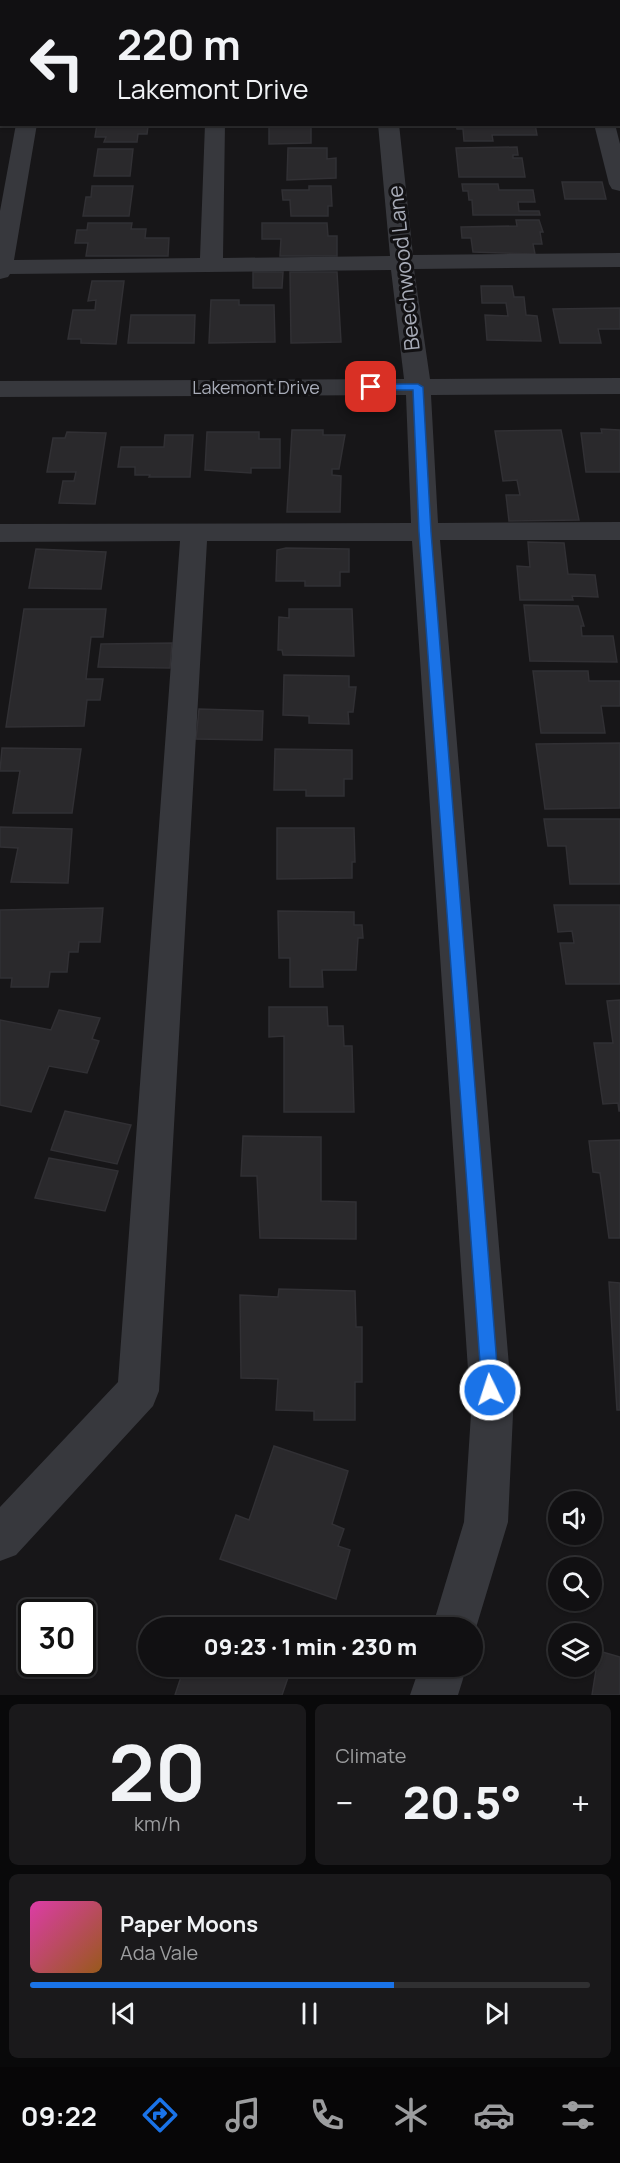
<!DOCTYPE html>
<meta charset="utf-8">
<style>
body{margin:0;font-family:Manrope,sans-serif;background:#1a191b;color:#f1f3f6;height:100vh;display:flex;flex-direction:column;font-size:22px;white-space:nowrap}
*{box-sizing:border-box;margin:0}
p{font-size:20px;color:#9c9d9f}
.icon{flex:none;width:33px;height:33px;fill:none;stroke:currentColor;stroke-width:2;stroke-linecap:round;stroke-linejoin:round}
.map{position:relative;height:1695px;overflow:hidden}
.side{display:flex;flex-direction:column;gap:9px;padding:9px;background:#09090a;flex:1}
.side>*{flex:none}
.top-card{position:absolute;left:0px;top:0px;width:621px;height:126px;box-shadow:0 2px 4px #0004,0 0 0 2px #303032;background:#111012;color:#f1f3f6;overflow:hidden}
.fabs{position:absolute;left:548px;top:1491px;display:grid;gap:12px}
.fabs a{display:grid;place-items:center;width:54px;height:54px;border-radius:50%;background:#111012;box-shadow:0 2px 4px #0004,0 0 0 2px #303032;font-size:30px}
.speed{position:absolute;left:18px;top:1599px;display:flex;gap:12px;font-size:30px;font-weight:700;text-align:center}
.speed>*{display:grid;place-content:center;width:78px;height:78px;border-radius:50%;background:#111012;box-shadow:0 2px 4px #0004,0 0 0 2px #303032;line-height:1}
.speed .limit{border:3px solid #111;border-radius:9px;background:#fff;color:#111}
.pin{position:absolute;display:grid;place-items:center;width:51px;height:51px;color:#fff;margin:-26px;border-radius:12px;box-shadow:0 3px 9px #0006}
.me{position:absolute;width:66px;margin:-33px;rotate:356deg;stroke-linejoin:round;filter:drop-shadow(0 0 4px #0008)}
.turn{display:flex;align-items:center;gap:21px;height:126px;padding:0 18px;font-size:27px}
.turn .icon{width:78px;height:78px;stroke-width:2.5}
.turn b{display:block;font-size:42px;line-height:51px}
.big{font-size:45px;font-weight:800;line-height:1.1}
.side .widget{flex:1;display:flex;flex-direction:column;justify-content:center;gap:9px;min-width:0;padding:0 21px;border-radius:9px;background:#1a191b}
.side .dial{align-items:center;gap:0}
.dial b{font-size:78px;line-height:1}
.song{display:flex;align-items:center;gap:18px}
.cover{width:72px;height:72px;border-radius:9px;background:linear-gradient(135deg,hsl(320 70% 55%),hsl(30 70% 35%))}
.played{height:6px;border-radius:3px;background:linear-gradient(90deg,#1a73e8 65%,#303032 65%)}
.keys{display:flex;justify-content:space-around;direction:ltr}
.heat{display:flex;justify-content:space-between;align-items:center;font-size:33px;direction:ltr}
.side .tiles{flex:1;display:grid;gap:9px;grid-template-columns:1fr 1fr}
.widget:last-child{grid-column:span 2}
.trip{position:absolute;left:138px;top:1617px;width:345px;height:60px;border-radius:30px;background:#111012;box-shadow:0 2px 4px #0004,0 0 0 2px #303032;font-weight:800;line-height:60px;text-align:center}
.menu{display:flex;height:96px;justify-content:space-around;align-items:center;background:#070607;color:#9c9d9f}
.menu .icon{width:42px;height:42px}
.menu .active{color:#1a73e8}
.menu b{font-size:27px;color:#f1f3f6}
.map>svg:first-child{display:block}
.building{fill:#2a292c;stroke:#313034;stroke-width:1.5}
.lines{fill:none;stroke-linecap:round;stroke-linejoin:round}
.minor{fill:#37383d;fill-rule:evenodd}
.route{fill:#1a73e8;stroke:#114b97;stroke-width:1.5}
.labels{text-anchor:middle;stroke-width:6;stroke-linejoin:round;paint-order:stroke}
.far-street-label{font-size:18px;fill:#a8acb8;stroke:#121113}
.street-label{font-size:21px;fill:#a8acb8;stroke:#121113}
</style>
<div class="map">
<svg width="620" height="1695" viewBox="0 0 620 1695">
<rect width="100%" height="100%" fill="#171618"/>
<g class="building">
<path d="M97,124H139L148,126L147,134H138L137,142H104L106,137H95Z"/>
<path d="M269,124H332V125H311V143L269,144Z"/>
<path d="M456,124H535L537,135H492L493,141H464L463,129H457Z"/>
<path d="M517,147L518,155H513V158H522L525,177H459L456,148Z"/>
<path d="M288,148H327V159L336,158V178L287,180Z"/>
<path d="M98,149H133L130,176H94Z"/>
<path d="M562,182H602L606,199H565Z"/>
<path d="M462,184H498L499,190H533L535,202H518L519,211H539L540,215H473L472,200H469L468,191H463Z"/>
<path d="M92,186H133L129,216H83L86,197H91Z"/>
<path d="M309,186H331L332,206H328V216H291L290,200H283L282,190H309Z"/>
<path d="M516,220H539L543,232H540L542,244H533L535,254L473,252L471,238H462L461,227L517,226Z"/>
<path d="M88,223H132L131,229H146L145,238H169L168,256H86L88,243H75L77,230H87Z"/>
<path d="M262,223H327L328,236H337V256H280L281,239H262Z"/>
<path d="M253,272H283L282,288H253Z"/>
<path d="M290,272H337L341,342L291,343Z"/>
<path d="M92,281H124L116,344L81,343V339H68L73,310H95L96,300L88,301Z"/>
<path d="M481,286H512L514,297H524L526,315L537,316L541,341L487,340L485,315L508,316L506,303H482Z"/>
<path d="M211,300H239V305H274L275,342L209,343Z"/>
<path d="M620,308V329H598L601,343H560L553,309Z"/>
<path d="M131,315H195L194,343H128Z"/>
<path d="M601,429L620,430V472H586L581,433H602Z"/>
<path d="M292,430H323V435H345L339,469H332V475L341,476L340,512H287Z"/>
<path d="M561,430L579,520L509,521L506,495H520L517,480L503,481L495,431Z"/>
<path d="M67,432L106,433L95,504L59,503L63,481H74L76,472H47L53,438H65Z"/>
<path d="M207,432H259V439H280V468H251V473L205,470Z"/>
<path d="M165,435H193L190,477H149L150,475H135V467H118L121,447H164Z"/>
<path d="M528,542L564,543L568,574L595,575L598,597L572,596L573,600H520L517,566L530,567Z"/>
<path d="M286,548L349,549V572H340V586H305V581H276L277,550Z"/>
<path d="M36,549L106,552L101,589L29,588Z"/>
<path d="M524,605L578,606L584,626H581L582,636H613L617,662L530,661Z"/>
<path d="M24,609H106L103,637H91L86,679H103L100,700H87L84,726L6,727Z"/>
<path d="M289,609H352L354,656L283,655L282,650H278L279,617L289,618Z"/>
<path d="M172,643L170,668L98,667L101,644Z"/>
<path d="M533,671H588L589,681H620V706H601L605,733H541Z"/>
<path d="M284,675L349,676V687H356L353,712H348L349,724L309,723V716L283,715Z"/>
<path d="M199,709L263,711L262,740L196,739Z"/>
<path d="M620,743V808L545,809L536,744Z"/>
<path d="M2,748L81,749L72,813H13L20,771H0Z"/>
<path d="M275,749L352,750V779H344V796H306V790H274Z"/>
<path d="M544,819H620V884H570L566,846H548Z"/>
<path d="M0,827L72,829L68,883L11,882L18,848L0,847Z"/>
<path d="M277,828H354L355,862H352V878L277,879Z"/>
<path d="M554,905H620V984H566L560,943H574L572,931L558,932Z"/>
<path d="M103,908L100,942H79L78,952H69L67,972H50L48,987H11L12,978H0V910Z"/>
<path d="M278,911L354,912V925H362L363,938H358L356,970H322L323,987H290V958H279Z"/>
<path d="M620,1000V1111H619L618,1103L603,1104L594,1043H613L607,1001Z"/>
<path d="M269,1007H327L328,1026H343L344,1046H352L354,1112H284V1036L269,1037Z"/>
<path d="M59,1010L100,1018L92,1039L99,1041L87,1073L49,1066L31,1112L0,1105V1020L51,1030Z"/>
<path d="M65,1111L131,1125L117,1164L51,1150Z"/>
<path d="M243,1136L321,1137V1201L356,1202V1239L260,1238L257,1176H241Z"/>
<path d="M620,1140V1238H609L600,1173L593,1172L589,1141Z"/>
<path d="M49,1158L118,1171L105,1211L35,1198Z"/>
<path d="M609,1282L620,1283V1410H617Z"/>
<path d="M279,1289L355,1291L356,1327H362V1382H355V1420H314V1411L276,1410L278,1379L241,1378L240,1295L278,1297Z"/>
<path d="M274,1446L348,1471L332,1524L344,1529L338,1546L350,1550L336,1599L220,1559L236,1515L249,1520Z"/>
<path d="M168,1617L197,1628H164Z"/>
<path d="M599,1651L620,1657V1695H592Z"/>
<path d="M162,1666H292L282,1695H175L182,1674Z"/>
</g>
<g class="lines">
<g class="minor">
<path d="M41,0H59L40,2Z"/>
<rect x="211" y="0" width="18" height="2"/>
<rect x="367" y="0" width="18" height="2"/>
<rect x="563" y="0" width="18" height="2"/>
<path d="M16,124H37L14,260L200,258L205,124H225L223,258L390,256L378,124H399L413,255L620,253V267L414,269L430,379L620,378V394L431,395L438,523L620,522V540H440L513,1414L508,1522L472,1641V1628H432L464,1522L471,1414L412,541H207L159,1391L153,1406L16,1555L0,1561V1507L118,1382L180,541L0,542V524L411,523L406,395L0,397V381L404,379L391,270L10,274L8,277L0,279V211Z"/>
<path d="M594,124H615L620,144V191L612,189L609,184Z"/>
<path d="M420,1666H467L458,1695H410Z"/>
</g>
</g>
<path class="route" d="M371,384H418L423,387L431,532L499,1390L497,1396L490,1398L484,1396L482,1390L419,532L413,390H368V385Z"/>
<g class="labels">
<g class="far-street-label">
<text x="256" y="394">Lakemont Drive</text>
</g>
<g class="street-label">
<text transform="translate(404 268) rotate(-96)" y="7">Beechwood Lane</text>
</g>
</g>
</svg>
<div class="fabs">
<a><svg class="icon" aria-label="sound" viewBox="0 0 24 24"><path d="M4 9h4l5-4v14l-5-4H4zM17 9q2 3 0 6"/></svg></a>
<a><svg class="icon" aria-label="search" viewBox="0 0 24 24"><circle cx="10" cy="10" r="6"/><path d="M15 15l6 6"/></svg></a>
<a><svg class="icon" aria-label="layers" viewBox="0 0 24 24"><path d="M12 4l9 5-9 5-9-5zM3 14l9 5 9-5"/></svg></a>
</div>
<div class="speed"><div class="limit">30</div></div>
<div class="pin" style="left:371px;top:387px;background:#d93025"><svg class="icon" aria-label="arrive" viewBox="0 0 24 24"><path d="M6 21V4h12l-3 4 3 4H6"/></svg></div>
<svg class="me" style="left:490px;top:1390px" viewBox="-20 -20 40 40"><circle r="17" fill="#1a73e8" stroke="#fff" stroke-width="3"/><path d="M0-11L8 9 0 5-8 9z" fill="#fff"/></svg>
<div class="trip">09:23 · 1 min · 230 m</div>
<div class="top-card">
<div class="turn"><svg class="icon" aria-label="left" viewBox="0 0 24 24"><path d="M17 20v-9H6M10 6l-5 5 5 5"/></svg><div><b>220 m</b>Lakemont Drive</div></div>
</div>
</div>
<section class="side">
<div class="tiles">
<div class="widget dial"><b>20</b><p>km/h</p></div>
<div class="widget"><p>Climate</p>
<div class="heat"><a>−</a><b class="big">20.5°</b><a>+</a></div>
</div>
<div class="widget">
<div class="song"><i class="cover"></i><div><b>Paper Moons</b><p>Ada Vale</p></div></div>
<div class="played"></div>
<div class="keys"><svg class="icon" aria-label="previous" viewBox="0 0 24 24"><path d="M18 5L8 12l10 7zM5 5v14"/></svg><svg class="icon" aria-label="pause" viewBox="0 0 24 24"><path d="M8 5v14M16 5v14"/></svg><svg class="icon" aria-label="next" viewBox="0 0 24 24"><path d="M6 5l10 7-10 7zM19 5v14"/></svg></div>
</div>
</div>
</section>
<nav class="menu">
<b>09:22</b>
<svg class="icon active" aria-label="directions" viewBox="0 0 24 24"><path d="M12 3l9 9-9 9-9-9zM9 14v-3h6M13 9l2 2-2 2"/></svg>
<svg class="icon" aria-label="music" viewBox="0 0 24 24"><path d="M9 18V5l10-2v13"/><circle cx="6" cy="18" r="3"/><circle cx="16" cy="16" r="3"/></svg>
<svg class="icon" aria-label="phone" viewBox="0 0 24 24"><path d="M5 4h4l2 5-3 2q2 4 5 5l2-3 5 2v4C11 20 4 13 5 4z"/></svg>
<svg class="icon" aria-label="climate" viewBox="0 0 24 24"><path d="M12 3v18M4 7l16 10M4 17L20 7"/></svg>
<svg class="icon" aria-label="car" viewBox="0 0 24 24"><path d="M5 17H2v-5l4-1 3-4h7l3 4 3 1v5h-3M9 17h6M6 11h13"/><circle cx="7" cy="17" r="2"/><circle cx="17" cy="17" r="2"/></svg>
<svg class="icon" aria-label="filters" viewBox="0 0 24 24"><path d="M4 7h16M4 17h16"/><circle cx="9" cy="7" r="2"/><circle cx="15" cy="17" r="2"/></svg>
</nav>
